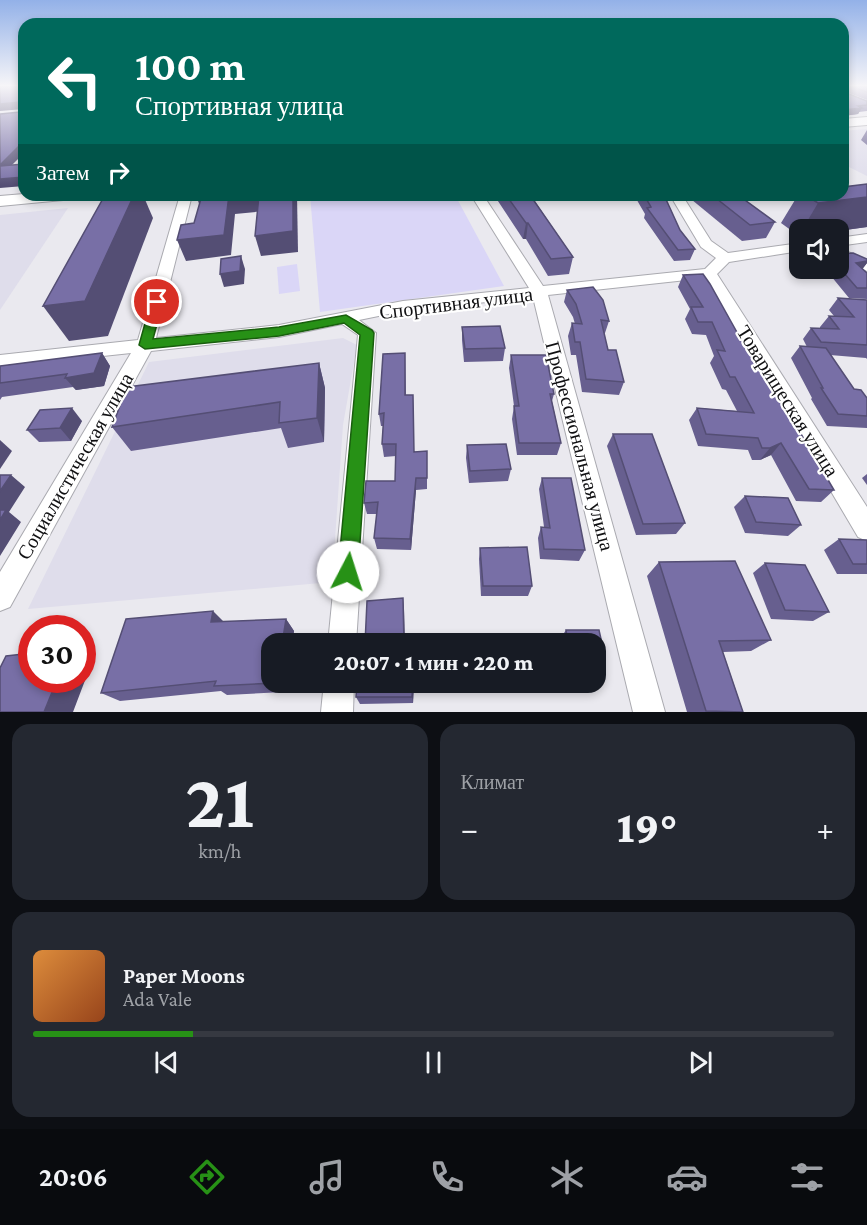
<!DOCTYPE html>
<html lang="ru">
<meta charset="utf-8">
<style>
body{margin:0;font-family:"Crimson Pro",serif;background:#242831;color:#f1f3f6;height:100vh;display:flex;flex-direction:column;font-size:22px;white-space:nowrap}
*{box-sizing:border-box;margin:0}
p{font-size:20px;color:#9ea1a6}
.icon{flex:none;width:33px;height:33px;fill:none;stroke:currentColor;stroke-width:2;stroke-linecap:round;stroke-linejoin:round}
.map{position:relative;height:712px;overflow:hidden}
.sheet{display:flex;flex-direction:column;gap:12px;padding:12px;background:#0d0f14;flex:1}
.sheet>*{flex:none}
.hud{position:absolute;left:18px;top:18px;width:831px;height:183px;border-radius:18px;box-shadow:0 3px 9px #0003;background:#00695c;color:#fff;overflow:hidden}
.buttons{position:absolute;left:789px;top:219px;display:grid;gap:12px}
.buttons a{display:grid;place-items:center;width:60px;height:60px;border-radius:12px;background:#171b24;box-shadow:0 3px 9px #0003;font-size:30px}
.speed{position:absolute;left:18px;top:615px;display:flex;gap:12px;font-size:30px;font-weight:700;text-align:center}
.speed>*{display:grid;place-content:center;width:78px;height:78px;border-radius:50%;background:#171b24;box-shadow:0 3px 9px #0003;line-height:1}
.speed .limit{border:9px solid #d22;background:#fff;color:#111}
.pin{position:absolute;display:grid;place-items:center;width:51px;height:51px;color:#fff;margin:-26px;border:3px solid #fff;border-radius:50%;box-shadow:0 2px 6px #0007}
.me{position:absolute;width:66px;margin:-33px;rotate:5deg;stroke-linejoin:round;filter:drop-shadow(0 0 4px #0008)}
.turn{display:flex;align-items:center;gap:21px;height:126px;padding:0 18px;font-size:27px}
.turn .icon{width:78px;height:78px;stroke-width:2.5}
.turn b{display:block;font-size:42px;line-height:51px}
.then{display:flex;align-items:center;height:57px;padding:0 18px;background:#0003;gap:12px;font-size:22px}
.big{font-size:45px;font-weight:800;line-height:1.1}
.sheet .tile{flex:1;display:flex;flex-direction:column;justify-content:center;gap:9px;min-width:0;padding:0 21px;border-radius:18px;background:#242831}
.sheet .dial{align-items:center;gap:0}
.dial b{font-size:78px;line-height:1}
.song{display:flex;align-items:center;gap:18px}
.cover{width:72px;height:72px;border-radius:9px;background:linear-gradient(135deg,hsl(30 70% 55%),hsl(20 70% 35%))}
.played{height:6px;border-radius:3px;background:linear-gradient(90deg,#279116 20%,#363941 20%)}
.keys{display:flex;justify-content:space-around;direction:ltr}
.heat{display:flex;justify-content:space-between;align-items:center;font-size:33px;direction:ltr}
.sheet .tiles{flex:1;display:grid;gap:12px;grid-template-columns:1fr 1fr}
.tile:last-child{grid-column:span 2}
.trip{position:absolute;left:261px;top:633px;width:345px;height:60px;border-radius:18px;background:#171b24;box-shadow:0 3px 9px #0003;font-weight:800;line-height:60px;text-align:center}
.tabs{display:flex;height:96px;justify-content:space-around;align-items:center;background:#090b0e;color:#9ea1a6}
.tabs .icon{width:42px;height:42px}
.tabs .selected{color:#279116}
.tabs b{font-size:27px;color:#f1f3f6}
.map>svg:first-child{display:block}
.built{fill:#dfddeb}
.green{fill:#dad6f7}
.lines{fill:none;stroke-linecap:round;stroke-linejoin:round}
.minor-casing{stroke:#aaaab0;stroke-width:2}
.secondary-casing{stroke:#aaaab0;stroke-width:2}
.minor{fill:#fff;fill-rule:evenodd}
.secondary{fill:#fff;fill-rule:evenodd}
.wall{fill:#675f8f}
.shaded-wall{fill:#544e74}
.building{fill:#786fa6;stroke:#544e74;stroke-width:1.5}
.route{fill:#279116;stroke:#195e0e;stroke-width:1.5}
.labels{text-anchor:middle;stroke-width:4.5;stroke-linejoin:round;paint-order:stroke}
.street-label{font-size:20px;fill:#101012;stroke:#fff}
</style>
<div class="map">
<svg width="867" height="712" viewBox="0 0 867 712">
<rect width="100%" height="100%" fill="#eae9ef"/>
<g class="built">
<path d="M867,129V176L843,164V131Z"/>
<path d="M68,208L0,310V215Z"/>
<path d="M343,338L357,345L343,425L332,582L28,609L149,362Z"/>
</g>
<g class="green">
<path d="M310,195H455L504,286L320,312Z"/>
<path d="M297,264L300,291L279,294L277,267Z"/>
</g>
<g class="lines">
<g class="minor-casing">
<g id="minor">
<path d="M180,195H192L156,338L279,325L403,301L529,288L471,195H483L543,286L705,269L716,258L701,247L670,195H682L711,241L728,253L800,243V251L729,262L717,274L867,507V541L858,537L705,278L548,295L665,712H633L533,297L403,311L359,320L376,333L356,644H328L358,335L342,324L279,337L151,351L10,607L0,611V572L131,353L0,367V355L138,340Z"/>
<path d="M867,234V242L838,246V238Z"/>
<path d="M838,247L867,261V271L838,257Z"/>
<path d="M324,682H354L353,712H321Z"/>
</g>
</g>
<g class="secondary-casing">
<g id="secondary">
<path d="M867,117V125L843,127V119Z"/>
<path d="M24,194V195H71L69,199L63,200L0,206V196Z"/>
</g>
</g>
<use href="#minor" class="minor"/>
<use href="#secondary" class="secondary"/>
</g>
<g class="wall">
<path d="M843,86H867V100L844,91V92L867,101V111L859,112L858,114L843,116Z"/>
<path d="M867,130V145L861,140Z"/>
<path d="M867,184V227L838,231V230H800V235L799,236L781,223L798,195H843Z"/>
<path d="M494,195H535L532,197L573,257L569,274L548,276L526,239H523Z"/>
<path d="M634,195H664L680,230L695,249L690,260L674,261L644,218L645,214Z"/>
<path d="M686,195H738L775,222L766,238L742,241Z"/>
<path d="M838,254L867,259V263L862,269L867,273V299L849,298L831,276L814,278L802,268H838Z"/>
<path d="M683,275L738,334L834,490L821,502L796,501L771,455L760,460H752L748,450L698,446L689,420L697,408L737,411L726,390L722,389L710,363L714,356L706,335L692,334L685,319L690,309L678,287Z"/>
<path d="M567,290L609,321L605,333H604L608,350L624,382L619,395L582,392L576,355H571L568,336L572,323L575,324L573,317L564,302Z"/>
<path d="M838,298L867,300V359L866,358L830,355L854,389L867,398V428L827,426L811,399L812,398L791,358L800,346L807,347L803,339L811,328H820V327L829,316H834L829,310Z"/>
<path d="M462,327L505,348L503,361L464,362L462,340Z"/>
<path d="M102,353L110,366L104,386L76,390L73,387L2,397L0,400V366Z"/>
<path d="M405,353L406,395L414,452L427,451V489L416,490L411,550L377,549L374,538L377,514H367L364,503L395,481L396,456L384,457L382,444L383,426H381L379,414Z"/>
<path d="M511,355L554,394L552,401L561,443L557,455H517L512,419L514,406L509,368Z"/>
<path d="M319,363L325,388L324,442L288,448L281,428L131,451L112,427Z"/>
<path d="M82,421L71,441L39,442L27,430Z"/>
<path d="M613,434L685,523L676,534L636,535L607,446Z"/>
<path d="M467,445L511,469L508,481L469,483L466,458Z"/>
<path d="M867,474V485L862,478Z"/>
<path d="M542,478L585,550L579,561L540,559L538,538L541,527H544L539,489Z"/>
<path d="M745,496L801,525L788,536L745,533L734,507Z"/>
<path d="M839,539L867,540V574H837L824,550Z"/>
<path d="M480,548L532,586L528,596H481L479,559Z"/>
<path d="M659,562L771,640L751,651L723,652L743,712H687L647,576Z"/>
<path d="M765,563L829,612L813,621L771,619L753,573Z"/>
<path d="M286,619L294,631L292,644H272L286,682L284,692L227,695L221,691L120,701L101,693L224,622Z"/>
<path d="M566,630H599L605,657L598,665H596V644H561L560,639Z"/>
<path d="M357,682H414L413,703L360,704L356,697Z"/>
</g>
<g class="shaded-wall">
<path d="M20,102L24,109L0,111V104Z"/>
<path d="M862,108L858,114L843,116V110Z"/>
<path d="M24,141V153L3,174L0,169V165Z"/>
<path d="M24,177V186L0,188V179Z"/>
<path d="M134,195H143L153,218L108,336L69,341L43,306Z"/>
<path d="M196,195H203V215Z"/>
<path d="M229,195H260L265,211L235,214L231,255L186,261L177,240Z"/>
<path d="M293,195H297L298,252L261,256L255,236Z"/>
<path d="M867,197V227L838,231V230H802L818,203Z"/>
<path d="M526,223H528L526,239H523Z"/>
<path d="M241,256L245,269L244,284L224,287L220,274Z"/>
<path d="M867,261V263L861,271L856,263Z"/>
<path d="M821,268H836L831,276L814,278Z"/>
<path d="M102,353L110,366L104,386L76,390L65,378Z"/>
<path d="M319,363L325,388L324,442L317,418Z"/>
<path d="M72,408L82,421L71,441L60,428Z"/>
<path d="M0,440L12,451L0,469Z"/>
<path d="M781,443L771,455L760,460L770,448Z"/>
<path d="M11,475L25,487L9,512L21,522L0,556V491Z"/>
<path d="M416,478V490L411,550L410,539Z"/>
<path d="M403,598L404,608L405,644H404Z"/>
<path d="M213,611L225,623L211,622Z"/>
<path d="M286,619L294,631L292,644H282Z"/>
<path d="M82,657L92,662L73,712H44L57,680H82Z"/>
<path d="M275,682H286L284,692L275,683Z"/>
<path d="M413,682H414L413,703L412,697Z"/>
</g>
<g class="building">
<path d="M0,86H24V141L0,165V114L20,112L22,110L20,102L0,104Z"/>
<path d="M843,86H845L844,87V92L867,101V105L858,106L862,108L843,110Z"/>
<path d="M850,86H867V92Z"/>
<path d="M24,164V177L0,179V166Z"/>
<path d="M867,184V197L818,203L805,195H843V187Z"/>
<path d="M105,195H134L85,301L43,306Z"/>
<path d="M202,195H229L224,235L177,240L181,225L194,223Z"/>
<path d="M259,195H293V231L255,236Z"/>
<path d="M506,195H530L573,257L551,259L528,223H526Z"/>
<path d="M644,195H664L680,230L695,249L678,250L647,208L651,207Z"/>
<path d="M712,195H738L775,222L750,225Z"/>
<path d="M853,253L867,259V261L856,263L867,273V288H857L838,266V254Z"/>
<path d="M241,256L240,271L220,274L221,259Z"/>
<path d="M703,274L710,284L738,334H740L758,366H761L834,490L809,489L781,443L770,448H762L758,438L706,434L697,408L754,413L735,377H730L717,350L725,351L712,322H698L691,307H703L683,275Z"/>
<path d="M593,287L603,300L609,321L601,320L608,350H616L624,382L586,379L580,342H575L572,323L582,324L576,304L567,290Z"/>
<path d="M838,298L867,300V345L821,342L811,328L839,329L829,316L854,317Z"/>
<path d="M500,326L505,348L465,349L462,327Z"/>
<path d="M800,346L826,348L854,389L861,390L867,398V416L838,414L821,388H823Z"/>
<path d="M102,353L94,373L65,378L67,374L0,383V366Z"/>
<path d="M405,353V395H413L414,452L427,451V478H416L410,539L374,538L378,502L364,503L366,481H395L396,444H382L384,413L379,414L383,354Z"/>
<path d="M511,355H546L554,394H550L561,443H519L514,406H519Z"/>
<path d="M319,363L317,418L279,423L280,402L112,427L127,387Z"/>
<path d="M72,408L60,428L27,430L40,410Z"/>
<path d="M613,434H652L685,523L643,524Z"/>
<path d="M506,444L511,469L470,471L467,445Z"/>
<path d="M0,475H11L0,491Z"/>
<path d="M542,478H571L585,550L544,549L541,527L550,528Z"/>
<path d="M745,496L788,498L801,525L756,522Z"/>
<path d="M0,510H6L0,520Z"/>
<path d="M839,539L867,540V564H853Z"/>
<path d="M527,547L532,586H483L480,548Z"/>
<path d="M735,561L771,640L719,641L743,712L706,711L659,562Z"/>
<path d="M765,563L805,565L829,612L785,610Z"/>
<path d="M403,598L404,644H365L367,601Z"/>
<path d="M213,611L211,622L286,619L282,644H272V682H275V683L214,686L216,681L101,693L126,619Z"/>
<path d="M566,630H599L605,657H596V644H568Z"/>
<path d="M32,653V680H57L44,712H0V668L6,656Z"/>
<path d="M357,682H413L412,697H356Z"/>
</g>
<linearGradient id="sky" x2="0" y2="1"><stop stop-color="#93b1e8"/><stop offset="0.46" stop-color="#f6f5f8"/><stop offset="1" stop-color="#f6f5f8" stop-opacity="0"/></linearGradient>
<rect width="867" height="186" fill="url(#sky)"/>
<path class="route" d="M157,298L163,302L153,339L279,327L346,315L372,330L374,333L358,572L355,579L348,582L341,579L338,572L360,335L344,323L279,336L145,349L139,345L151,302Z"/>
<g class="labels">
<g class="street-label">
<text transform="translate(456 303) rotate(-7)" y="7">Спортивная улица</text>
<text transform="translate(788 401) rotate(58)" y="7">Товарищеская улица</text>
<text transform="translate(580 446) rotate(75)" y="7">Профессиональная улица</text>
<text transform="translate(75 466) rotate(-60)" y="7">Социалистическая улица</text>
</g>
</g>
</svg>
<div class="buttons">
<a><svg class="icon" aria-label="sound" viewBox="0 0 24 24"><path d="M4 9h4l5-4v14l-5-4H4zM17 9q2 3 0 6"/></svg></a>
</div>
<div class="speed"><div class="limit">30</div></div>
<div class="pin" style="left:157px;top:302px;background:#d93025"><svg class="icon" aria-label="arrive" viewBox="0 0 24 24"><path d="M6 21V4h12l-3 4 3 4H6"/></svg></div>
<svg class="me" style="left:348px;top:572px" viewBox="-20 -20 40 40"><circle r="19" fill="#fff"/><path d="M0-13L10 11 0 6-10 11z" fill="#279116"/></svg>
<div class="trip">20:07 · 1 мин · 220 m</div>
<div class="hud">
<div class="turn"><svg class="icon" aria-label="left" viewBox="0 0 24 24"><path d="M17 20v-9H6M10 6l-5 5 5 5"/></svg><div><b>100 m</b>Спортивная улица</div></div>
<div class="then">Затем<svg class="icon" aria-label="right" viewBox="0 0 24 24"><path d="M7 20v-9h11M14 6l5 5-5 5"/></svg></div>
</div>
</div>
<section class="sheet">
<div class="tiles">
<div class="tile dial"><b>21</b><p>km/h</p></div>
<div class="tile"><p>Климат</p>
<div class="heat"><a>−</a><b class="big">19°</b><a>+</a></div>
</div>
<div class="tile">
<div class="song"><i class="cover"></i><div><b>Paper Moons</b><p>Ada Vale</p></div></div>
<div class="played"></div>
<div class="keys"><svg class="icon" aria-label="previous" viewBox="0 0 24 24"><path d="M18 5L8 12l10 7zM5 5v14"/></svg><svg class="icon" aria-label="pause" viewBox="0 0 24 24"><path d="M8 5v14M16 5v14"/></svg><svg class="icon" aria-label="next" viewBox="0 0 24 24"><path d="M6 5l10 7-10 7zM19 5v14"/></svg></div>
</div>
</div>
</section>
<nav class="tabs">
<b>20:06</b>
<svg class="icon selected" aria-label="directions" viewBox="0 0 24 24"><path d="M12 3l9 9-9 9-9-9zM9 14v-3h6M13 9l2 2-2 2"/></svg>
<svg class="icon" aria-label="music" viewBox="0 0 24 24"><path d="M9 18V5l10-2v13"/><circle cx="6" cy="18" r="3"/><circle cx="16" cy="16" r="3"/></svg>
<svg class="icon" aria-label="phone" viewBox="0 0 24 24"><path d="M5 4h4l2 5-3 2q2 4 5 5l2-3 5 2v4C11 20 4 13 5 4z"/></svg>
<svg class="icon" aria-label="climate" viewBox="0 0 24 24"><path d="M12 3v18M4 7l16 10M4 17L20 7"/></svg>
<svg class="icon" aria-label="car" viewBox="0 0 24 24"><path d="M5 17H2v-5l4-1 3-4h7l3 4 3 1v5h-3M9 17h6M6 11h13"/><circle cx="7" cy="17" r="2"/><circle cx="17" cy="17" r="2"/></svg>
<svg class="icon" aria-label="filters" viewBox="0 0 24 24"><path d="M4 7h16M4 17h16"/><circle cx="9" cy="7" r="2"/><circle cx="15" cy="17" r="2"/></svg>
</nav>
